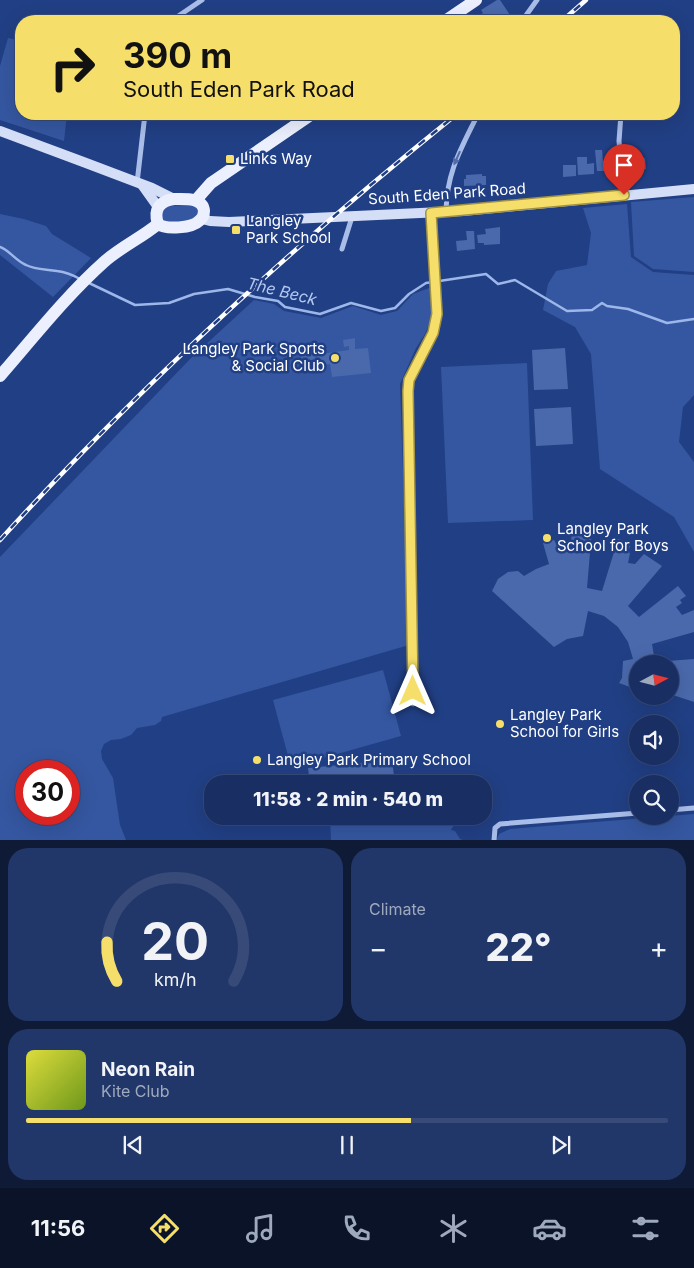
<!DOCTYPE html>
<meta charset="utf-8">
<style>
body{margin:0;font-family:Inter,sans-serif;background:#223769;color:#f1f3f6;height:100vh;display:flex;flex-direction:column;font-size:19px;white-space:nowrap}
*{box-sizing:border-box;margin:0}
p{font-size:16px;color:#9fa9be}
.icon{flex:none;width:28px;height:28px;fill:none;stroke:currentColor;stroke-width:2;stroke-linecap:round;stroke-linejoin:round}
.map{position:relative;height:840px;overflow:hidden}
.drawer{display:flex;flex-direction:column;gap:8px;padding:8px;background:#0e1a36;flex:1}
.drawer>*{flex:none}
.guide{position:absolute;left:15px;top:15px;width:665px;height:105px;border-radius:20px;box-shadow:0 5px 20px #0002,0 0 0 1px #374a78;background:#f5df6a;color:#111;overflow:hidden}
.needle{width:32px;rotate:83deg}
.fabs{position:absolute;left:629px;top:655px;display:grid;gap:10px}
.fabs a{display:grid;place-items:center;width:50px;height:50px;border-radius:50%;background:#192f63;box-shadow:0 5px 20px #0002,0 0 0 1px #374a78;font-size:25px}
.speed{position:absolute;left:15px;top:760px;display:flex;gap:10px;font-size:25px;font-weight:700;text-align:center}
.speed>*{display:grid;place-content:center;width:65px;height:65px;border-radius:50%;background:#192f63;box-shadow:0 5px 20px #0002,0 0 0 1px #374a78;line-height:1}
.speed .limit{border:8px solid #d22;background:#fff;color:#111}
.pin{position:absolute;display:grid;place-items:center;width:42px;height:42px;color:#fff;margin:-51px -21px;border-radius:50% 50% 50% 0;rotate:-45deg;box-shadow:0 0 5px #0007}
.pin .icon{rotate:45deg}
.me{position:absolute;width:55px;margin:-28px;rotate:0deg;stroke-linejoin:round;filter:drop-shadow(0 0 4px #0008)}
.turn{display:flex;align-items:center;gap:18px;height:105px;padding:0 25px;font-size:22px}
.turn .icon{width:65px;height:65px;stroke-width:2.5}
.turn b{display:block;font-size:35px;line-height:42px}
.big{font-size:38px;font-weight:800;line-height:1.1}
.drawer .widget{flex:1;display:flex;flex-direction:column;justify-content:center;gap:8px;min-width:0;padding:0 18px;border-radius:20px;background:#223769}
.drawer .dial{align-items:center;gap:0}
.dial svg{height:130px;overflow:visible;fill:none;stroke:#374a78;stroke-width:7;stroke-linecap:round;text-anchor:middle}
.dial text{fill:#f1f3f6;stroke:none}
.song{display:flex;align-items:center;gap:15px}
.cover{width:60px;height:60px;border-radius:8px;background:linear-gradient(135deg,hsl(60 70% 55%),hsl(80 70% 35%))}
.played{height:5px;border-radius:2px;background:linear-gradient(90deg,#f5df6a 60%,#374a78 60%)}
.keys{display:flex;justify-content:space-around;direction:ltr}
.heat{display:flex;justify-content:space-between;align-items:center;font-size:28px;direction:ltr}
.drawer .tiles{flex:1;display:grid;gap:8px;grid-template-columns:1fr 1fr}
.widget:last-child{grid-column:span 2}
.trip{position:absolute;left:204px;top:775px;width:288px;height:50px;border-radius:20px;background:#192f63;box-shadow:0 5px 20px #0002,0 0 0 1px #374a78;font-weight:800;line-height:50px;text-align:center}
.menu{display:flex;height:80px;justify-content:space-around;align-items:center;background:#0a1328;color:#9fa9be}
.menu .icon{width:35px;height:35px}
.menu .on{color:#f5df6a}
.menu b{font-size:22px;color:#f1f3f6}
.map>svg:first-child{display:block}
.green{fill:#3557a1;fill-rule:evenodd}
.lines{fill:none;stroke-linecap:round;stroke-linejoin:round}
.stream{stroke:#9db7ea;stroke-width:2.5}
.building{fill:#4a69ac}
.street{stroke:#a9bde9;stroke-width:5}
.secondary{stroke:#d4def7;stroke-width:10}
.primary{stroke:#ecf0fe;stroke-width:12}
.rail-casing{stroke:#fff;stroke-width:4.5}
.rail{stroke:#213f84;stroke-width:2.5;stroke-dasharray:8;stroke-linecap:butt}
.oneway{fill:#516ba7}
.route-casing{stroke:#9f9145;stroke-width:12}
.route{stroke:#f5df6a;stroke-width:9}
.poi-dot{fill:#f5df6a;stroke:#213f84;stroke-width:2}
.labels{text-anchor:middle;stroke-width:5;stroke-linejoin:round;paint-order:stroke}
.poi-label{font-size:15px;fill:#fff;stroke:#213f84;text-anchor:start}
.street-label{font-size:15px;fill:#fff;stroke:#213f84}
.water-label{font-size:16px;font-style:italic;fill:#b4c8f0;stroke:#213f84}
</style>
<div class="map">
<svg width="694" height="841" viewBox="0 0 694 841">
<rect width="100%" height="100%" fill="#213f84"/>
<g class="green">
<path d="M8,38L21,41V114H67L64,141L0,120V66Z"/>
<path d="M694,197V272L653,269L634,256L631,202Z"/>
<path d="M189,204L198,208L199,212L197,219L165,224L160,214L165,207Z"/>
<path d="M627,204L631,257L653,272L694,275V395L683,407L679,442L694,462V552L674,517L600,469L591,354L575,327L543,310L548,284L556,271L587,265L591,233L583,208Z"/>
<path d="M0,214L24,219L46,226L52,234L91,258L53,297L0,255Z"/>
<path d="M432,287V317L425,334L416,348L400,384L409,645L162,717L161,721L155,725L137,728L131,735L121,739L111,740L104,744L101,751L102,759L113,778L120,825L126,840L0,841V557L191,358L254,300L274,304L284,311L321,318L353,306L381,315L397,311L413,294ZM26,771H69V814H26Z"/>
<path d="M527,363L533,520L448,523L441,367Z"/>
<path d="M383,670L401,736L291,767L273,700Z"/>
<path d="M694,814V840L496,841L499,834L510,829Z"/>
<path d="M330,816H452L454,825L451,830L455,831L460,839L463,840H331Z"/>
</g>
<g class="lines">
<g class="stream">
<path d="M0,247C8,249 16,261 26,265C36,270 46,269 57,271C65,272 73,275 80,279"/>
<path d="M89,283L135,305L169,303L194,294L228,289L255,297L278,301L285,307L320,314L351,303L381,311L395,308L409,294L426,283L486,274L498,284L515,280L567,311L592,310L602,303L607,306L628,309L667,323L694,319"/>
</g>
</g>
<g class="building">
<path d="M497,0H500L510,15L500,21H471L483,13L481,10Z"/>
<path d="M595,150H602L603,161L610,160L611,171H597Z"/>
<path d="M637,154L638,159L645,158L646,169L633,170L632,155Z"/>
<path d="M577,157H587V164L594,163V174L578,175Z"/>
<path d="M563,165H576V176L563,177Z"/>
<path d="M482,174V176H486V185L464,186V179H466V175Z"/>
<path d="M500,227V244L484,245V243H478L477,235L486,234L485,229Z"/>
<path d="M466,231H474L475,249L457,251L456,241L467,240Z"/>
<path d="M355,338V349L368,348L371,373L332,377L330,364L307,367L306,361L301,362V347L320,345L321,354L349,350V346L344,347L343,340Z"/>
<path d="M565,348L568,389L534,390L532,350Z"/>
<path d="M571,407L573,444L536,446L534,409Z"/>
<path d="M580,528L592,529L587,588L602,591L618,539L631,543L628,552L630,553L628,563L635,564L644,554L662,566L628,606L639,617L678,586L686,596L680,600L682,603L676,607L682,615L694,610V632L652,644L655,662L694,659V702L670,694V664H638V690L619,683L622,678L623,661L633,659L628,642L618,627L604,616L588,611L583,636L567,639L554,647L492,591L498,579L508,572L518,571L524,576L536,569L549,564L543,543L554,540L560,550L570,547L572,534L579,535Z"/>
<path d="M392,760L395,784H310L308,768Z"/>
</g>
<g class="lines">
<g class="street">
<path d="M171,21L202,0"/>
<path d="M522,21L537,0"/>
<path d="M621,114L619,141L624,195"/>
<path d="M137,183L145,114"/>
<path d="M446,211C447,171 461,149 478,114"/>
<path d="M342,249L352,217"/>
<path d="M413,704L408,391L409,380L423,351L433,333L437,313L431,213"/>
<path d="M670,810L694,808"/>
<path d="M494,841L495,828L500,824L638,813"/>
</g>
<g class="secondary">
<path d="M0,131L86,163L152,188L174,199"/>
<path d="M143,186L158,207"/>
<path d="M202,219L210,221L229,222L463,211L694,189"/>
</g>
<g class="primary">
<path d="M445,21L476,0"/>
<path d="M174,199C184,199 203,197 204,211C204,215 202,219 199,221C192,228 166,230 158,224C153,209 160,201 174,199Z"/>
<path d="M196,200L211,183L312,114"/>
<path d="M0,376C34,337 66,296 104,262C121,247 141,238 158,224"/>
</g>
<g class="rail-casing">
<g id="rail">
<path d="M562,21L586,0"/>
<path d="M0,540C141,385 294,245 457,114"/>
</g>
</g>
<use href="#rail" class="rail"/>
</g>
<defs><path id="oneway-solid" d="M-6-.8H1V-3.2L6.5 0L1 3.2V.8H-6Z" transform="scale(1.25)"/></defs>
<use class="oneway" href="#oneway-solid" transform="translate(457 158) rotate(114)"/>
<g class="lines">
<g class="route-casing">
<path id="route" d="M413,691L408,391L409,380L433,333L437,314L431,213L624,195"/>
</g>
<use href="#route" class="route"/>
</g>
<g class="poi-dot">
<rect x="225" y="154" width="10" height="10" rx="2.5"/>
<rect x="231" y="225" width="10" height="10" rx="2.5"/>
<circle cx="335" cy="358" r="5"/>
<circle cx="547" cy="538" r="5"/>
<circle cx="500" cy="724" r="5"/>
<circle cx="257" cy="760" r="5"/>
</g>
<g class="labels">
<g class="poi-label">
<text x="240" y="164">Links Way</text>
<text x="246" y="226">Langley<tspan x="246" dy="17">Park School</tspan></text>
<text x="325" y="354" text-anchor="end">Langley Park Sports<tspan x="325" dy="17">&amp; Social Club</tspan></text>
<text x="557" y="534">Langley Park<tspan x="557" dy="17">School for Boys</tspan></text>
<text x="510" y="720">Langley Park<tspan x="510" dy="17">School for Girls</tspan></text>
<text x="267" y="765">Langley Park Primary School</text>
</g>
<g class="street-label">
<text transform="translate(447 194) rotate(-4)" y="5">South Eden Park Road</text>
</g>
<g class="water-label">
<text transform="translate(282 291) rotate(14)" y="6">The Beck</text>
</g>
</g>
</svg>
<div class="fabs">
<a><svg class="needle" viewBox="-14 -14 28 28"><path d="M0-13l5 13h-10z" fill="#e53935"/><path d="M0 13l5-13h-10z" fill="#9fa9be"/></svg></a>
<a><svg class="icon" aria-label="sound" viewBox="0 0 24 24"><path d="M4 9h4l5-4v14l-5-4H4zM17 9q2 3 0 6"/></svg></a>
<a><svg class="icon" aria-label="search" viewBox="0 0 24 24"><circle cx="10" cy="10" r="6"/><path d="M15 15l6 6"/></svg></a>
</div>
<div class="speed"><div class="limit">30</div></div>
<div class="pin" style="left:624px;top:195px;background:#d93025"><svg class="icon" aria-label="arrive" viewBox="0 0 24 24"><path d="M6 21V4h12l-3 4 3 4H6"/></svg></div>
<svg class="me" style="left:413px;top:691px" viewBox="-20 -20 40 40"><path d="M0-17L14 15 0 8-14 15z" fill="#f5df6a" stroke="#fff" stroke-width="4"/></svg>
<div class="trip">11:58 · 2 min · 540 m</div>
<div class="guide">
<div class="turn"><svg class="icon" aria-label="right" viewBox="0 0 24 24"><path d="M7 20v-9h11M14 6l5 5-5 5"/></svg><div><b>390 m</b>South Eden Park Road</div></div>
</div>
</div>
<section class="drawer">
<div class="tiles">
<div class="widget dial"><svg viewBox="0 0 100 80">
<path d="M14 69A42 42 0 1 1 86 69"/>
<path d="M14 69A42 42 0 0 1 8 45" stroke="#f5df6a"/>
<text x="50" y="56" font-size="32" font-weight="700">20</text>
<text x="50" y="72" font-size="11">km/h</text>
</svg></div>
<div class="widget"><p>Climate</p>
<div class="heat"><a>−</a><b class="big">22°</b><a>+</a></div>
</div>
<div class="widget">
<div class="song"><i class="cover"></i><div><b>Neon Rain</b><p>Kite Club</p></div></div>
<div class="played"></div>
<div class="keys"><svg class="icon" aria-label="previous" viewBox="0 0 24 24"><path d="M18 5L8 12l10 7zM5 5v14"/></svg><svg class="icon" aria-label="pause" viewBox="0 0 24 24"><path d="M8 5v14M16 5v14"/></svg><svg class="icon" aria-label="next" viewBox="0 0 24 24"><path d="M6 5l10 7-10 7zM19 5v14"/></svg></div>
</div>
</div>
</section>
<nav class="menu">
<b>11:56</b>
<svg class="icon on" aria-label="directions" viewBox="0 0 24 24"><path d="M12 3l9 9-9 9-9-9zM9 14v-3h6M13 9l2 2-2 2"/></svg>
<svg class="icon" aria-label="music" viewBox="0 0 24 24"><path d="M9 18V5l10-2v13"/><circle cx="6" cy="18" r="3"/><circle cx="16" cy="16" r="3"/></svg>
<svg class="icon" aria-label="phone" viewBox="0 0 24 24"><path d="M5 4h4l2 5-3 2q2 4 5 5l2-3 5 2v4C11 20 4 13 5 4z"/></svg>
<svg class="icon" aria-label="climate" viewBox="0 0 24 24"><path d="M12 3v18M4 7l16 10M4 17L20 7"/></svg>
<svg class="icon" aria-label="car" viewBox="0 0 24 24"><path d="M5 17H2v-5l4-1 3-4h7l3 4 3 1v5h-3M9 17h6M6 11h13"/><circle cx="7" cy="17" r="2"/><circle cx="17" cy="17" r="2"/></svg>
<svg class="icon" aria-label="filters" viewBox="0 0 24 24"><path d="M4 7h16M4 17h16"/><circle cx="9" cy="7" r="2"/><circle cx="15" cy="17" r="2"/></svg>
</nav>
